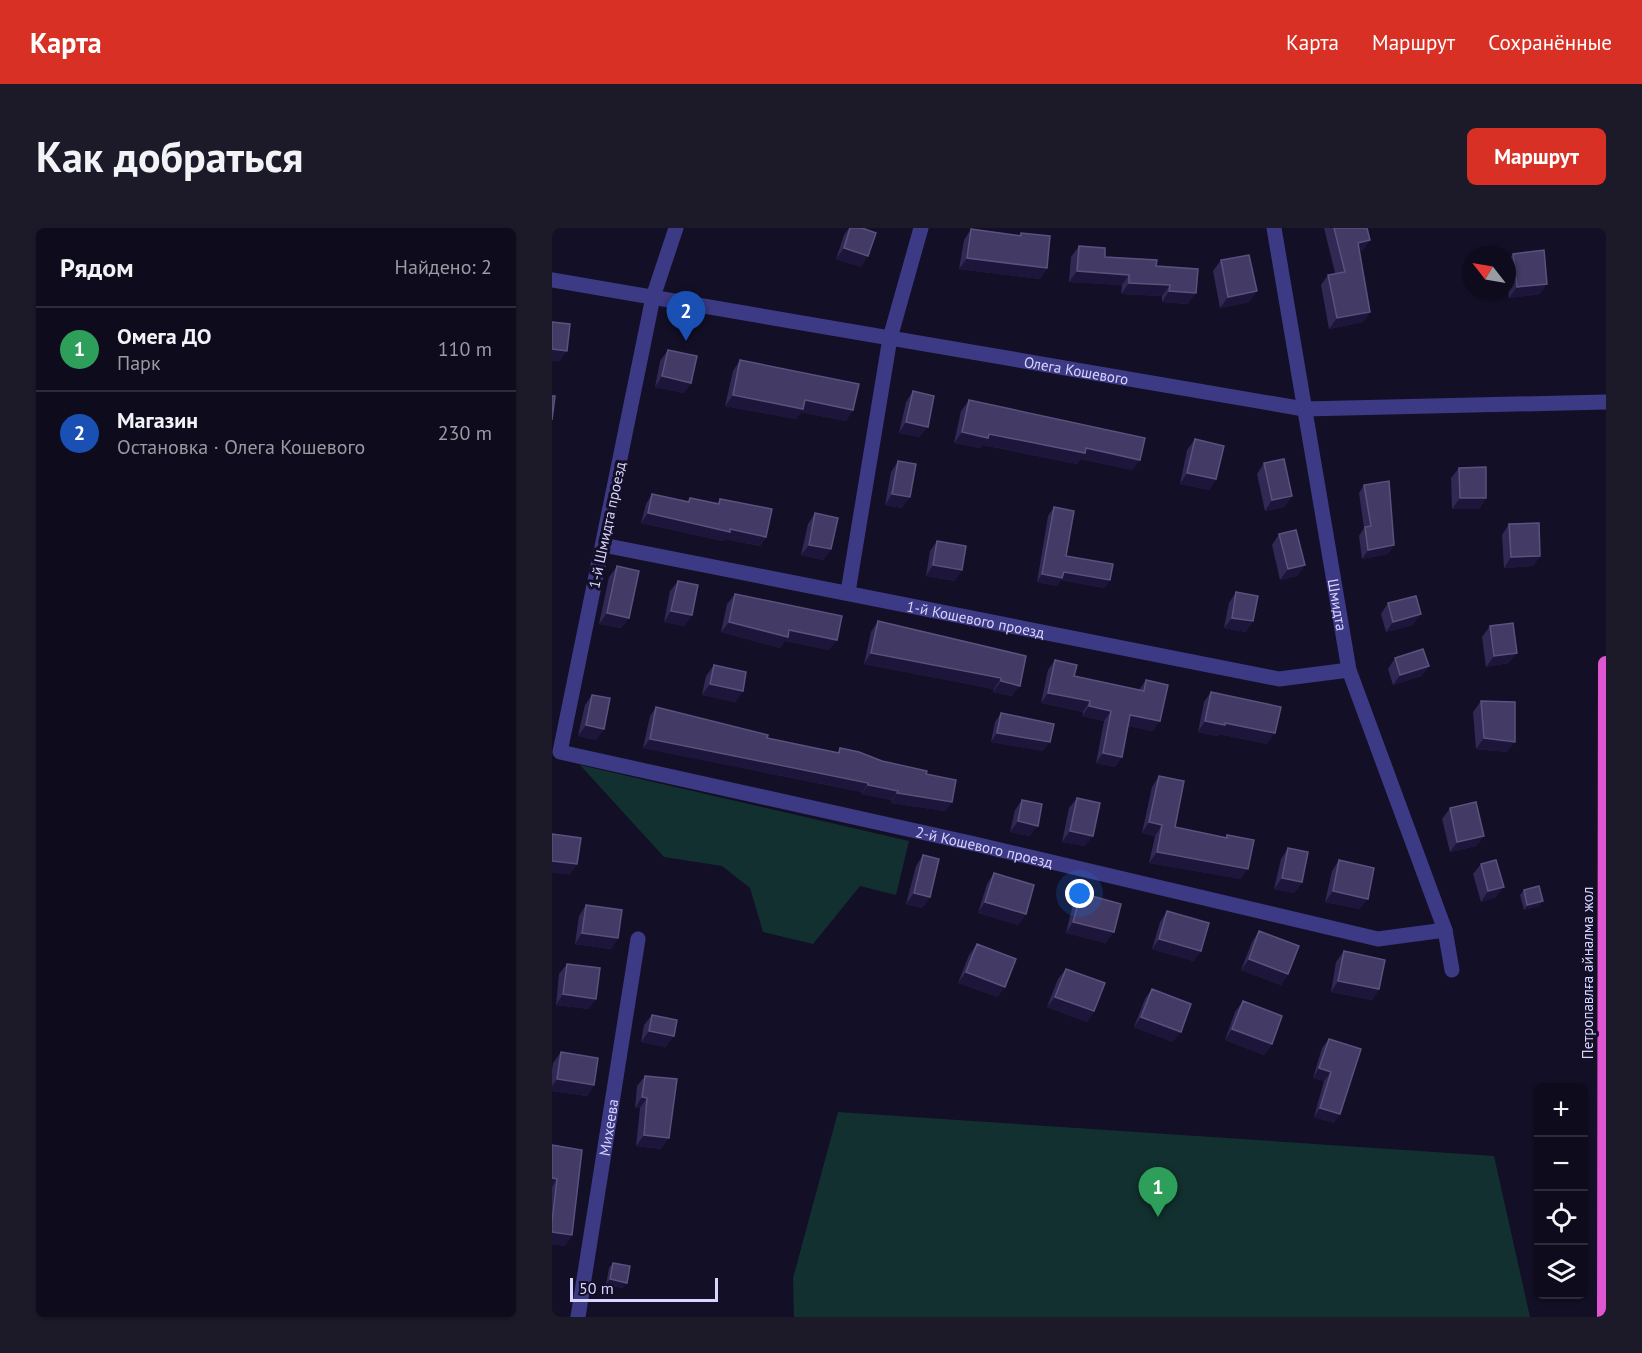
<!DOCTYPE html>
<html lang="ru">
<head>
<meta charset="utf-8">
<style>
  body { margin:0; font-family:"PT Sans",sans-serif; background:#1c1929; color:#f1f3f6 }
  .controls { position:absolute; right:18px; bottom:18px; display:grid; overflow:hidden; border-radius:9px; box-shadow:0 2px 4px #0004 }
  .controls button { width:54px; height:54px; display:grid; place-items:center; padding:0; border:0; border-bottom:2px solid #2e2b3b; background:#0e0b1c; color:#f1f3f6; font:30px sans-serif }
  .compass { position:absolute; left:910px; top:18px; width:54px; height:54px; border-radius:50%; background:#0e0b1c; box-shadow:0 2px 4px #0004; rotate:301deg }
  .scale { position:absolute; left:18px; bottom:15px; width:148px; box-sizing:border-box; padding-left:6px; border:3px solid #d9d4ff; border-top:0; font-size:16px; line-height:21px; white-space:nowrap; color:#d9d4ff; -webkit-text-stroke:4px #130f26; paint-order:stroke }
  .you { position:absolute; left:528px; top:666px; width:21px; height:21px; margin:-15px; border:4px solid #fff; border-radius:50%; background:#1a73e8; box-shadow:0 0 0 9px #1a73e833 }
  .badge { display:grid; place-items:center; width:39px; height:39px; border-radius:50%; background:#d93025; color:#fff; font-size:20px; font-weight:700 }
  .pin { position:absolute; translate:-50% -50px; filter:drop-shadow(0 2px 3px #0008) }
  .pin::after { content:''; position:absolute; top:32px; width:21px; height:18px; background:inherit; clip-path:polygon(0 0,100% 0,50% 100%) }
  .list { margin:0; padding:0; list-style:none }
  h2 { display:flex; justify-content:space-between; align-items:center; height:78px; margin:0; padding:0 24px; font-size:26px }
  h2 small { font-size:20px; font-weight:400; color:#9b9ba3 }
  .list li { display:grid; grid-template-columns:39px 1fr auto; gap:18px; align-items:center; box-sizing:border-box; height:84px; padding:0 24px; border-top:2px solid #2e2b3b }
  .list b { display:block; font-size:22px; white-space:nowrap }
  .list p { margin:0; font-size:20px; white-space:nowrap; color:#9b9ba3 }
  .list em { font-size:20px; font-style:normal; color:#9b9ba3 }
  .icon { flex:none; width:33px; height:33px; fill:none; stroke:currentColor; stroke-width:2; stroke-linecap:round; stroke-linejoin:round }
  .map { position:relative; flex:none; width:1054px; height:1089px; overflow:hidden; border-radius:9px }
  header { display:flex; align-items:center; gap:36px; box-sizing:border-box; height:84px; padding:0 30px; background:#d93025; color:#fff }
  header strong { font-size:28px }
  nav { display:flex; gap:33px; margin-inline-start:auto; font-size:21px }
  .intro { display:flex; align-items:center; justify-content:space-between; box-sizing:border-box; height:144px; padding:0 36px }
  h1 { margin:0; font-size:42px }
  .button { padding:15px 27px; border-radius:9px; background:#d93025; color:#fff; font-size:21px; font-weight:700 }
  main { display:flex; gap:36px; padding:0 36px }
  aside { flex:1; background:#0e0b1c; border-radius:9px; box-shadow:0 2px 4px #0004 }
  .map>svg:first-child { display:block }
</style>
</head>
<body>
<header>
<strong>Карта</strong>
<nav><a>Карта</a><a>Маршрут</a><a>Сохранённые</a></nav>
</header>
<div class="intro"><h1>Как добраться</h1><a class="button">Маршрут</a></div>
<main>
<aside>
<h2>Рядом<small>Найдено: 2</small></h2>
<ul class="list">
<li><span class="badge" style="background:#2e9e5b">1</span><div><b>Омега ДО</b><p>Парк</p></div><em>110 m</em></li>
<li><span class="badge" style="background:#1a4fb4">2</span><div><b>Магазин</b><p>Остановка · Олега Кошевого</p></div><em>230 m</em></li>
</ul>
</aside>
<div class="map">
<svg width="1054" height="1089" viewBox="0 0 1054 1089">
  <rect width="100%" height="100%" fill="#130f26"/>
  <path fill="#12302f" d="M 28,537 L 357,613 L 344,667 L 308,658 L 261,716 L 211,704 L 198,660 L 170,638 L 112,629 Z
    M 286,884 L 942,928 L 978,1089 L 242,1089 L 241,1050 Z"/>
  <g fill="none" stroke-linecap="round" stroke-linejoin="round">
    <g stroke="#3d3a85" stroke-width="15">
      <path id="s1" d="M 124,0 L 101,69 L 8,524 L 423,616 L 826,711 L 893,702"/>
      <path id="s2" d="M 722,0 L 797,442 L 893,702 L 900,742"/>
      <path id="s3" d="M 0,52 L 752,181 L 1054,174"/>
      <path id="s4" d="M 51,317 L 727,451 L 797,442"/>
      <path d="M 296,364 L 338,110 L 369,0"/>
      <path id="s5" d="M 26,1089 L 86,711"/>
    </g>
    <path stroke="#e055d1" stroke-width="16" d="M 1053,1089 L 1054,436"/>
  </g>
  <path fill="#312854" d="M 297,0 L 310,0 L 309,39 L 284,31 L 292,7 Z
    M 772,0 L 815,0 L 818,12 L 811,22 L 807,23 L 818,84 L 811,94 L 777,101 L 769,57 L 776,47 L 783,45 Z
    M 419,1 L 467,7 L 469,5 L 495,40 L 488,51 L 407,41 L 412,12 Z
    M 527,18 L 553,29 L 604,38 L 636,76 L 610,74 L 610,68 L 569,66 L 570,57 L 517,54 L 519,29 Z
    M 961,26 L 988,66 L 957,70 L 955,49 L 955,34 Z
    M 669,32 L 705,63 L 697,74 L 668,80 L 661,43 Z
    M 116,122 L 139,155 L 132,165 L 103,159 L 108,133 Z
    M 188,132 L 301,182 L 294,193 L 249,184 L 244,191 L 173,178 L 181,143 Z
    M 361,163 L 368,209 L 347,205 L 354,174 Z
    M 417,172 L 581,242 L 528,231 L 525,236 L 431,217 L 428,220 L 402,215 L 409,183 Z
    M 643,211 L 664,251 L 657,262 L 628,256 L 635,222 Z
    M 346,233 L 350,280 L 333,277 L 339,244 Z
    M 712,235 L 740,268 L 732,279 L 713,283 L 705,246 Z
    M 907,240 L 934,270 L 927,281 L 900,281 L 899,250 Z
    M 812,257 L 842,317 L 836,326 L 810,331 L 807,308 L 812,300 L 807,265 Z
    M 100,266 L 135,274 L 138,270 L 166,275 L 168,271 L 214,309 L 208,318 L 173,311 L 171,313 L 89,295 L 94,276 Z
    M 502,279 L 514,328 L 558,352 L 552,360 L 509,352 L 505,358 L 485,354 L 496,288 Z
    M 263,285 L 279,321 L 271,332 L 249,327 L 256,296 Z
    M 957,296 L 988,328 L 981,338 L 952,340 L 950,307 Z
    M 727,306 L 753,337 L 745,348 L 728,352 L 720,317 Z
    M 385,313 L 403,353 L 374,348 L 378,323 Z
    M 65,338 L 77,390 L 69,400 L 47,396 L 57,349 Z
    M 126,353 L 140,387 L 132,398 L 112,394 L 118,363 Z
    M 684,364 L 694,404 L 672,400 L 677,375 Z
    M 183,366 L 277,422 L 233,413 L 228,420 L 169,404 L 175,376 Z
    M 836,375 L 861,397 L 834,404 L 829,386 Z
    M 326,393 L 474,428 L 460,468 L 441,464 L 442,461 L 312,436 L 319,404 Z
    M 938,398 L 957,435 L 934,439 L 930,409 Z
    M 843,430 L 877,438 L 869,448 L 841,457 L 836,441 Z
    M 503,432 L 522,448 L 587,462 L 594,452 L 601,503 L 576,498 L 570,529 L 563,539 L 544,535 L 552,493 L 530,488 L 531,484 L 489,475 L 496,442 Z
    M 162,437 L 191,463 L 183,474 L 150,467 L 154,448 Z
    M 659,464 L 715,516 L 667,506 L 665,508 L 646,504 L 652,474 Z
    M 40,467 L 52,501 L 44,512 L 26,508 L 33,477 Z
    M 929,473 L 955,524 L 924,521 L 921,484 Z
    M 104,479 L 215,510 L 285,525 L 288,520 L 374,546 L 400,574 L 393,583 L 339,575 L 340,572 L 309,566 L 310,564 L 91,520 L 98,488 Z
    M 449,485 L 491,523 L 439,514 L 443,494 Z
    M 607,548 L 623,599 L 673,610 L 675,607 L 689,651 L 597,635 L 603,608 L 590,605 L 600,559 Z
    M 525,570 L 533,618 L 510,614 L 517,580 Z
    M 470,572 L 478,608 L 458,604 L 463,582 Z
    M 898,580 L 932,608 L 924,618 L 898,624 L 890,591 Z
    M 736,620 L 750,654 L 742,665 L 722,661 L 729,631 Z
    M 371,627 L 378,669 L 370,680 L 354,676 L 364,638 Z
    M 787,632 L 808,681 L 773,674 L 780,643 Z
    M 929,636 L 944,669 L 929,674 L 921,646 Z
    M 442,645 L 474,686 L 466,697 L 426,685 L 435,656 Z
    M 972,662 L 991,673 L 987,678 L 972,682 L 968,667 Z
    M 529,665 L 554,715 L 514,705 L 521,676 Z
    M 34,677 L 66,710 L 59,721 L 23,716 L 27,688 Z
    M 615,683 L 649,723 L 641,733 L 600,721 L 608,694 Z
    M 707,703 L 736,746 L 729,757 L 689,742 L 700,714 Z
    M 425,716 L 446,769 L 406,755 L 417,727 Z
    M 792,723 L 827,761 L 820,772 L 779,764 L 784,734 Z
    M 15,736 L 37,781 L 4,777 L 7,746 Z
    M 514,741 L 542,783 L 535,794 L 495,779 L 506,751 Z
    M 600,761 L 621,814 L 582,799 L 593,771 Z
    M 691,773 L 720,816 L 712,827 L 673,812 L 683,784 Z
    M 100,787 L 114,819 L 89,814 L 92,797 Z
    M 777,811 L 782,895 L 762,889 L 772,853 L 761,850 L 770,820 Z
    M 9,824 L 42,857 L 35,868 L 0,863 L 0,842 L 1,835 Z
    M 93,848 L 109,921 L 84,918 L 88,880 L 83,880 L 85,858 Z
    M 0,917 L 20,1007 L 13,1018 L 0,1016 Z
    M 61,1035 L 71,1060 L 54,1057 L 57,1040 Z"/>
  <path fill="#1d163a" d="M 818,12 L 811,22 L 798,25 L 806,15 Z
    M 292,20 L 316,28 L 309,39 L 284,31 Z
    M 415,30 L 495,40 L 488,51 L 407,41 Z
    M 525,43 L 577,47 L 570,57 L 517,54 Z
    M 577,55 L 618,57 L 610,68 L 569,66 Z
    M 995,56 L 988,66 L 957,70 L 965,59 Z
    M 617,63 L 644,65 L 636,76 L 610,74 Z
    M 705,63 L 697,74 L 668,80 L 676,69 Z
    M 818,84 L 811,94 L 777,101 L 785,90 Z
    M 0,121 L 15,123 L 7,134 L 0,133 Z
    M 110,148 L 139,155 L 132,165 L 103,159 Z
    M 181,167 L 253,172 L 301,182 L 294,193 L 249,184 L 244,191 L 173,178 Z
    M 354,194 L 376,199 L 368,209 L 347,205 Z
    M 410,204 L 437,206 L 534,220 L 588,232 L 581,242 L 528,231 L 525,236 L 431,217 L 428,220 L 402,215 Z
    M 635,245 L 664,251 L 657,262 L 628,256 Z
    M 340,266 L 358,269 L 350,280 L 333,277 Z
    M 740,268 L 732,279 L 713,283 L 720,272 Z
    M 908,270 L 934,270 L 927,281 L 900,281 Z
    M 96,285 L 178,301 L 214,309 L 208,318 L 173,311 L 171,313 L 89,295 Z
    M 257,317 L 279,321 L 271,332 L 249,327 Z
    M 842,317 L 836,326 L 810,331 L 816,322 Z
    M 988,328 L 981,338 L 952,340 L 959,329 Z
    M 381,337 L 410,342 L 403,353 L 374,348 Z
    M 753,337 L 745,348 L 728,352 L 736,341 Z
    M 512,344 L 558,352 L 552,360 L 509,352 L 505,358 L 485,354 L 490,346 Z
    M 119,383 L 140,387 L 132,398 L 112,394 Z
    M 55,385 L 77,390 L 69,400 L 47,396 Z
    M 869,386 L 861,397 L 834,404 L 841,394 Z
    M 680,390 L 701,393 L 694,404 L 672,400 Z
    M 177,394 L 237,402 L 285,412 L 277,422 L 233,413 L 228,420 L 169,404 Z
    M 319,425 L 449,450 L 442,461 L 312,436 Z
    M 965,425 L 957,435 L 934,439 L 942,428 Z
    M 877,438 L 869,448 L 841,457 L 848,447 Z
    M 449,453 L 468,458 L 460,468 L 441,464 Z
    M 158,456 L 191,463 L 183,474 L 150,467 Z
    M 496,465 L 538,473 L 531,484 L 489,475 Z
    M 537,478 L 559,483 L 552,493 L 530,488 Z
    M 578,487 L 608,493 L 601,503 L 571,497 Z
    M 653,493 L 673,495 L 723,505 L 715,516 L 667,506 L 665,508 L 646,504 Z
    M 34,497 L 52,501 L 44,512 L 26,508 Z
    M 445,505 L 498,514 L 491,523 L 439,514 Z
    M 932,510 L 963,514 L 955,524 L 924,521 Z
    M 98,511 L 316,555 L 310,564 L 91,520 Z
    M 551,525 L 570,529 L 563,539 L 544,535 Z
    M 316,557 L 346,563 L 340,572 L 309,566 Z
    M 345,565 L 400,574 L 393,583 L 339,575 Z
    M 466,593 L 486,598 L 478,608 L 458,604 Z
    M 597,594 L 610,597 L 603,608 L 590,605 Z
    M 518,603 L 541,608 L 533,618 L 510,614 Z
    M 932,608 L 924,618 L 898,624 L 905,614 Z
    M 605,624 L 696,641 L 689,651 L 597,635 Z
    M 0,633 L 25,636 L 18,647 L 0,645 Z
    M 730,650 L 750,654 L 742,665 L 722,661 Z
    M 952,659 L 944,669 L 929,674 L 936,663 Z
    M 781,663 L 816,671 L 808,681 L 773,674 Z
    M 362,665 L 378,669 L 370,680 L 354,676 Z
    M 991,673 L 987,678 L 972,682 L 975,677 Z
    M 433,674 L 474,686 L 466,697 L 426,685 Z
    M 521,694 L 562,704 L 554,715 L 514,705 Z
    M 30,705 L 66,710 L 59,721 L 23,716 Z
    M 607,711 L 649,723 L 641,733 L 600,721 Z
    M 697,731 L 736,746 L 729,757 L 689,742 Z
    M 414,744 L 453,759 L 446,769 L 406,755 Z
    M 786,753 L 827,761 L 820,772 L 779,764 Z
    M 11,766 L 44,771 L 37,781 L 4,777 Z
    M 503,769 L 542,783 L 535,794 L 495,779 Z
    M 589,789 L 629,804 L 621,814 L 582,799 Z
    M 680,801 L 720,816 L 712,827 L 673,812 Z
    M 97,803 L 122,808 L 114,819 L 89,814 Z
    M 767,840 L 779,844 L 772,853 L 761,850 Z
    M 5,851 L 42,857 L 35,868 L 0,863 L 0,858 Z
    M 90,869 L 95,870 L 88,880 L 83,880 Z
    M 768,880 L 788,886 L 782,895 L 762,889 Z
    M 92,907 L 117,910 L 109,921 L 84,918 Z
    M 0,950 L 5,951 L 0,959 Z
    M 0,1004 L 20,1007 L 13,1018 L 0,1016 Z
    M 58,1051 L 75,1055 L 71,1060 L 54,1057 Z"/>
  <path fill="#433a66" stroke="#5a527e" stroke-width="1.5" d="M 298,0 L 310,0 L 324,5 L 316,28 L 292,20 Z
    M 782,0 L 815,0 L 818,12 L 806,15 L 818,84 L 785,90 L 776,47 L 793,44 Z
    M 419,1 L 469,8 L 469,5 L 498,8 L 495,40 L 415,30 Z
    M 527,18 L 553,20 L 553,29 L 605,32 L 604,38 L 646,41 L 644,65 L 617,63 L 618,57 L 577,55 L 577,47 L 525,43 Z
    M 992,22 L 995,56 L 965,59 L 961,26 Z
    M 697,27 L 705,63 L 676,69 L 669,32 Z
    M 0,94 L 18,96 L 15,123 L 0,121 Z
    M 116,122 L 145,128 L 139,155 L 110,148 Z
    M 188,132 L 307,156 L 301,182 L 253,172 L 251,181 L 181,167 Z
    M 361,163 L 382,168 L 376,199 L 354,194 Z
    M 0,168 L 3,168 L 0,192 Z
    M 417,172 L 593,210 L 588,232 L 534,220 L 533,225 L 437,206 L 436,210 L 410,204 Z
    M 643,211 L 672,218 L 664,251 L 635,245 Z
    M 732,231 L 740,268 L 720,272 L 712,235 Z
    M 346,233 L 364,236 L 358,269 L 340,266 Z
    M 934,239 L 934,270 L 908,270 L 907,240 Z
    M 837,253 L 842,317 L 816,322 L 813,299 L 819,298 L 812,257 Z
    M 100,266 L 137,274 L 138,270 L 167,276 L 168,271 L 220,281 L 214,309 L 178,301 L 178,304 L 96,285 Z
    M 502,279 L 522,283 L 514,328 L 561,336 L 558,352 L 512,344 L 510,350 L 490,346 Z
    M 263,285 L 286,290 L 279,321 L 257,317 Z
    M 987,295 L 988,328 L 959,329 L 957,296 Z
    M 744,302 L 753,337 L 736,341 L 727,306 Z
    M 385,313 L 414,318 L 410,342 L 381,337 Z
    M 65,338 L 87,343 L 77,390 L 55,385 Z
    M 126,353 L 146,357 L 140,387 L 119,383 Z
    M 684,364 L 706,368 L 701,393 L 680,390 Z
    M 183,366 L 290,388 L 285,412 L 237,402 L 236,409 L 177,394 Z
    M 864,368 L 869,386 L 841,394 L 836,375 Z
    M 326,393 L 474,428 L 468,458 L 449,453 L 449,450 L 319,425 Z
    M 961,395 L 965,425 L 942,428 L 938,398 Z
    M 871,421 L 877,438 L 848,447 L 843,430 Z
    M 503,432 L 525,437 L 522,448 L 592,463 L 594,452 L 616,457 L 608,493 L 578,487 L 570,529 L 551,525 L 559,483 L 537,478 L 538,473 L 496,465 Z
    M 162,437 L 194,444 L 191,463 L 158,456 Z
    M 659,464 L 729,479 L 723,505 L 673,495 L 673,497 L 653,493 Z
    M 40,467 L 58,470 L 52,501 L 34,497 Z
    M 929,473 L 963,474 L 963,514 L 932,510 Z
    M 104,479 L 216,507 L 215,510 L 287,525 L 288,520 L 307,524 L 330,533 L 375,543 L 374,546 L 404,552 L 400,574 L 345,565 L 346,563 L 316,557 L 316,555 L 98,511 Z
    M 449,485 L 502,496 L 498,514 L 445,505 Z
    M 607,548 L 632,553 L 623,599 L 675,610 L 675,607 L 702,612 L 696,641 L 605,624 L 610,597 L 597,594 Z
    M 525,570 L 548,575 L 541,608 L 518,603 Z
    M 470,572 L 490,576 L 486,598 L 466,593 Z
    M 924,574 L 932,608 L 905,614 L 898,580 Z
    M 0,606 L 29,610 L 25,636 L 0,633 Z
    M 736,620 L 756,624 L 750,654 L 730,650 Z
    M 371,627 L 387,631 L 378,669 L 362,665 Z
    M 787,632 L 822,640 L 816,671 L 781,663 Z
    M 944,632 L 952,659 L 936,663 L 929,636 Z
    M 442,645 L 482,657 L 474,686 L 433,674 Z
    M 987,658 L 991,673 L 975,677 L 972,662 Z
    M 529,665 L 569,676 L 562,704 L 521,694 Z
    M 34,677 L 70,682 L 66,710 L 30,705 Z
    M 615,683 L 657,695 L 649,723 L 607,711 Z
    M 707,703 L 747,718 L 736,746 L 697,731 Z
    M 425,716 L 464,731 L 453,759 L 414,744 Z
    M 792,723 L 833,732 L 827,761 L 786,753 Z
    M 15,736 L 48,740 L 44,771 L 11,766 Z
    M 514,741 L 553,755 L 542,783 L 503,769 Z
    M 600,761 L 639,776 L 629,804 L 589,789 Z
    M 691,773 L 730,788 L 720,816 L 680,801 Z
    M 100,787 L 125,792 L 122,808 L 97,803 Z
    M 777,811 L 809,821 L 788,886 L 768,880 L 779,844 L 767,840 Z
    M 9,824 L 46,830 L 42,857 L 5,851 Z
    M 93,848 L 125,851 L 117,910 L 92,907 L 95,870 L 90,869 Z
    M 0,917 L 30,922 L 20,1007 L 0,1004 L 0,994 L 5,951 L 0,950 Z
    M 61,1035 L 78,1038 L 75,1055 L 58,1051 Z"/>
  <g text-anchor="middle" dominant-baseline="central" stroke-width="6" stroke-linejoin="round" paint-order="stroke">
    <g font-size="15" fill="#d9d4ff" stroke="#130f26">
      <text stroke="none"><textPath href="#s3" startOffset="532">Олега Кошевого</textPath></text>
      <text transform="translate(55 297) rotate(-78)">1-й Шмидта проезд</text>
      <text stroke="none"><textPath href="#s2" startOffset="382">Шмидта</textPath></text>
      <text stroke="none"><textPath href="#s4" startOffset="380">1-й Кошевого проезд</textPath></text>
      <text stroke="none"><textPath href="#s1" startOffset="972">2-й Кошевого проезд</textPath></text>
      <text transform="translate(1035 745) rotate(-90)">Петропавлға айналма жол</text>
      <text stroke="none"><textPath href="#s5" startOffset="192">Михеева</textPath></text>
    </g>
  </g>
</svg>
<div class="controls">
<button>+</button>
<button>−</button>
<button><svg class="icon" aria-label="locate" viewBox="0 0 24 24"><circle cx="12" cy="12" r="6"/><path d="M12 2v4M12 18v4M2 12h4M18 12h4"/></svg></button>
<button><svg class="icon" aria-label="layers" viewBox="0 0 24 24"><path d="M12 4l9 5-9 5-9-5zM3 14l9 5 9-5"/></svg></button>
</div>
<svg class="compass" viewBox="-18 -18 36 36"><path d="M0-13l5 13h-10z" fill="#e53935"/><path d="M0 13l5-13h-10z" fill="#9b9ba3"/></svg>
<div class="scale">50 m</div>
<div class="you"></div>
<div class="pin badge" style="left:606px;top:989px;background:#2e9e5b">1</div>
<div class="pin badge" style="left:134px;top:113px;background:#1a4fb4">2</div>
</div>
</main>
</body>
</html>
